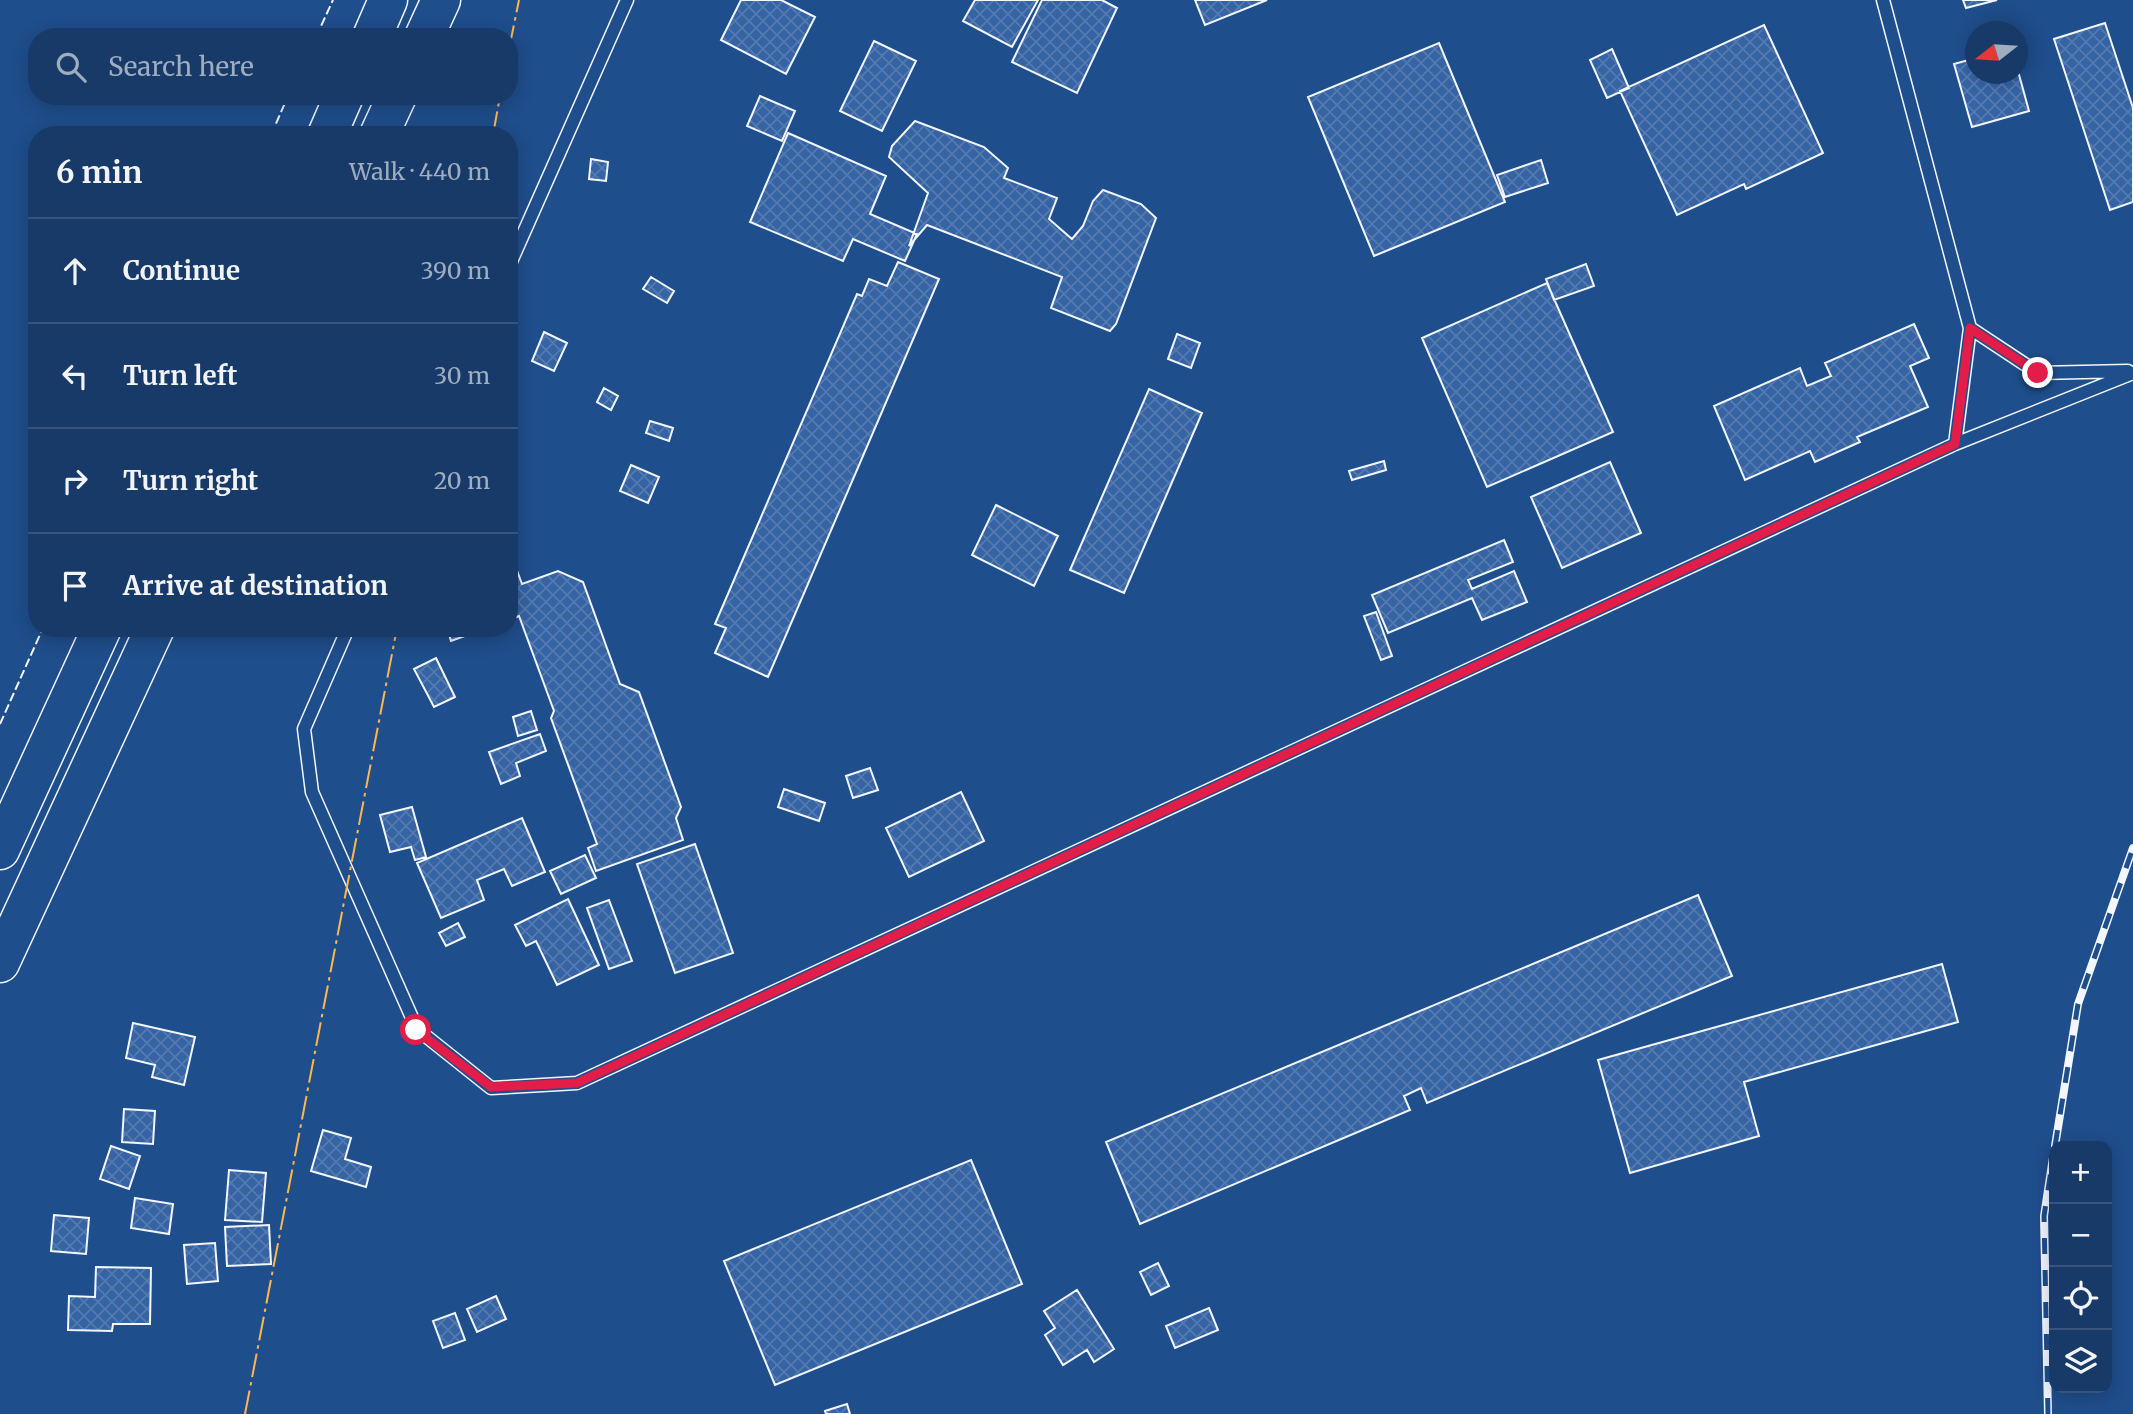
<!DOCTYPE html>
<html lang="en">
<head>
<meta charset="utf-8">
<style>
  body { margin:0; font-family:Merriweather,serif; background:#20416f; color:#f1f3f6 }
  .controls { position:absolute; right:21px; bottom:21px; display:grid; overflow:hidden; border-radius:14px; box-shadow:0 4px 18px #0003 }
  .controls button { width:63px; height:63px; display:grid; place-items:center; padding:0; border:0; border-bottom:2px solid #36547d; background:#173a69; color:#f1f3f6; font:35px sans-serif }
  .compass { position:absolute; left:1965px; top:21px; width:63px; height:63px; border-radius:50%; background:#173a69; box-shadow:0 4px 18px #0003; rotate:253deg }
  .stop { position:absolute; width:21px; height:21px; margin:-16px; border:5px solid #e11d48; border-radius:50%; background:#fff }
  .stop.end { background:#e11d48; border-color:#fff; box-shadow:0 2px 7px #0008 }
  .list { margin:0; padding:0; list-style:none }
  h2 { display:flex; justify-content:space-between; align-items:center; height:91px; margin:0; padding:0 28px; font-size:30px }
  h2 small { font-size:23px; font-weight:400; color:#9eadc0 }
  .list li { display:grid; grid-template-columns:46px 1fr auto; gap:21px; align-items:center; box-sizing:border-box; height:105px; padding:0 28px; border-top:2px solid #36547d }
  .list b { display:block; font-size:26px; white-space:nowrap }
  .list em { font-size:23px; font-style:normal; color:#9eadc0 }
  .icon { flex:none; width:38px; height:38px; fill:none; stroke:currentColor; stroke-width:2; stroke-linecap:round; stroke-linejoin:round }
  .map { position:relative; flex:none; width:2133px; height:1414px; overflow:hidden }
  .search { position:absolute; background:#173a69; box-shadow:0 4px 18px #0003; left:28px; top:28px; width:490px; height:77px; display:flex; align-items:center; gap:18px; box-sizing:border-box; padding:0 24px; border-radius:28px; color:#9eadc0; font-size:26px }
  .panel { position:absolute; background:#173a69; box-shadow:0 4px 18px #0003; left:28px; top:126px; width:490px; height:511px; border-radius:28px }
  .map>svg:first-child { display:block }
</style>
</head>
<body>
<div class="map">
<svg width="2133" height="1414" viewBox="0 0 2133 1414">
  <defs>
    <pattern id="building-cross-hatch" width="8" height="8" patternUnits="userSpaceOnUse" patternTransform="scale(1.75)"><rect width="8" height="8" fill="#3563a3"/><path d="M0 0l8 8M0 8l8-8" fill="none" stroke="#537ab1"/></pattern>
  </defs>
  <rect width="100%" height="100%" fill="#1f4e8c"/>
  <path fill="url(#building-cross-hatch)" stroke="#f2f6ff" stroke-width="2" d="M 741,0 L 781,0 L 815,17 L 786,74 L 721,40 Z
    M 975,0 L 1038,0 L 1012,47 L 963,21 Z
    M 1042,0 L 1102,0 L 1117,8 L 1077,93 L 1012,62 Z
    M 1195,0 L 1267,0 L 1205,25 Z
    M 1963,0 L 1997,0 L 1966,8 Z
    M 2105,23 L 2133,108 L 2133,202 L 2110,210 L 2054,39 Z
    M 1764,25 L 1823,153 L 1746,189 L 1744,184 L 1677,215 L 1620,91 Z
    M 874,41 L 916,61 L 882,131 L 840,111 Z
    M 1439,43 L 1505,202 L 1374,256 L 1308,97 Z
    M 1612,49 L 1629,88 L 1607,98 L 1590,60 Z
    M 1976,58 L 1976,74 L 2018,74 L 2018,71 L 2029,111 L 1972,127 L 1954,64 Z
    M 760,96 L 795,111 L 782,141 L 747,126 Z
    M 915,121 L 984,147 L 1008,168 L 1004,178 L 1057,198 L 1049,219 L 1072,239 L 1083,226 L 1093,201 L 1103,190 L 1141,204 L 1156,218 L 1116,324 L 1110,331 L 1051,308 L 1062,277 L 927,225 L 909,246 L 928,193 L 889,157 L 892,146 Z
    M 788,133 L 886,176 L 870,214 L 917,234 L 905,261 L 853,239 L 843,261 L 750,222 Z
    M 591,159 L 608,162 L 606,181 L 589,179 Z
    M 1541,160 L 1548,183 L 1505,197 L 1497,175 Z
    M 898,262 L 939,279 L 768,677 L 715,653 L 726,628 L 715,624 L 857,294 L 862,296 L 869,279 L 887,286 Z
    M 1586,264 L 1594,286 L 1554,300 L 1546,279 Z
    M 651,277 L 674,291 L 667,303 L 643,289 Z
    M 1547,283 L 1613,432 L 1487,487 L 1422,338 Z
    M 1914,324 L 1929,358 L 1910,366 L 1928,407 L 1857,437 L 1860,442 L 1815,462 L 1810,451 L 1745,480 L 1714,406 L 1800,368 L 1807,386 L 1831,376 L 1825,363 Z
    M 544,332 L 567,343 L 554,371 L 532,361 Z
    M 1177,334 L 1200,343 L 1191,368 L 1168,359 Z
    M 604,388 L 618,396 L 611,410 L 597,402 Z
    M 1149,389 L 1202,413 L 1124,593 L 1070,570 Z
    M 650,421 L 673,428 L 669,441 L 646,433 Z
    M 1384,461 L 1386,470 L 1352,480 L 1349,471 Z
    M 1610,462 L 1641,533 L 1562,568 L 1531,497 Z
    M 631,465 L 659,477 L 648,503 L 620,491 Z
    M 996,505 L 1058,536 L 1034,586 L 972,555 Z
    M 1504,540 L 1513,562 L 1468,580 L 1472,589 L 1514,571 L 1527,602 L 1482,620 L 1472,598 L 1388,633 L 1372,595 Z
    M 509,549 L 522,584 L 558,571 L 583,582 L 620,684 L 639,692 L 681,807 L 676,818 L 683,840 L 596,871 L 588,848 L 597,844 L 551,718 L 554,711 L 519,616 L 509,620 Z
    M 1376,612 L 1392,656 L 1381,660 L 1364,616 Z
    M 447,628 L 487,628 L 451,641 Z
    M 436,658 L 455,697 L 434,707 L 414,669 Z
    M 531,711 L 537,730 L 518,736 L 513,717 Z
    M 540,734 L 546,751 L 516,763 L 520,776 L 501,784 L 489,752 Z
    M 870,768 L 878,790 L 853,798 L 846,776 Z
    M 784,789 L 825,803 L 819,821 L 778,807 Z
    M 961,792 L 984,841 L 909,877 L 886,828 Z
    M 412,807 L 426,857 L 415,860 L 411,847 L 390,852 L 380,815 Z
    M 522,818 L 545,872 L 512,886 L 504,869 L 477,880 L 484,900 L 441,918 L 417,863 Z
    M 695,844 L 733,953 L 675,973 L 637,864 Z
    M 585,855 L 596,878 L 561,894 L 550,871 Z
    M 1698,895 L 1732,976 L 1427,1103 L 1421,1088 L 1404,1096 L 1410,1110 L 1140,1224 L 1106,1142 Z
    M 568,899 L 599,965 L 557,985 L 536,941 L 526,946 L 515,925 Z
    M 609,900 L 632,961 L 609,969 L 587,908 Z
    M 458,923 L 465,937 L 446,946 L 439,933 Z
    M 1942,964 L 1958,1022 L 1744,1082 L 1759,1136 L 1630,1173 L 1598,1060 Z
    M 133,1023 L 195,1037 L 184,1085 L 152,1077 L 155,1065 L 126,1058 Z
    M 124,1109 L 155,1111 L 153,1144 L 122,1142 Z
    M 323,1130 L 351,1138 L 345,1159 L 371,1167 L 366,1187 L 311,1171 Z
    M 111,1146 L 140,1156 L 129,1189 L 100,1179 Z
    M 971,1160 L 1022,1284 L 775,1385 L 724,1261 Z
    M 229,1170 L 266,1173 L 262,1222 L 225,1220 Z
    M 135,1198 L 173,1204 L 169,1234 L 131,1228 Z
    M 54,1215 L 89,1218 L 86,1254 L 51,1251 Z
    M 269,1225 L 271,1264 L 227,1266 L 225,1227 Z
    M 215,1243 L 218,1281 L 187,1284 L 184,1245 Z
    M 1158,1263 L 1169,1286 L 1151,1295 L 1140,1272 Z
    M 96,1267 L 151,1268 L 150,1324 L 113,1324 L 112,1331 L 68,1330 L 69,1296 L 95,1297 Z
    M 1077,1290 L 1114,1349 L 1094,1362 L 1087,1350 L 1063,1365 L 1045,1335 L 1055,1328 L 1044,1311 Z
    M 496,1296 L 506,1319 L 477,1332 L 467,1309 Z
    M 1209,1308 L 1218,1330 L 1175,1348 L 1166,1326 Z
    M 455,1313 L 465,1340 L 443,1348 L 433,1321 Z
    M 847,1404 L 850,1414 L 826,1414 L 825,1411 Z"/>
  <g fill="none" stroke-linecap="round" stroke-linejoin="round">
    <g stroke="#f2f6ff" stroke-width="15">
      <path id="lane" d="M 1883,0 L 1970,328 L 1955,444
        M 509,266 L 627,0
        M 1970,328 L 2038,373 L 2128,371
        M 348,628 L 304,729 L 312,792 L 417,1029 L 491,1088 L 577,1083 L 1955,444 L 2133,373"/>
    </g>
    <g stroke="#f2f6ff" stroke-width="41">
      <path id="highway" d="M 372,37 L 388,0
        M 424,37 L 441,0
        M 327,135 L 344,96
        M 379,135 L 397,96
        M 0,850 L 102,628
        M 0,963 L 155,628"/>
    </g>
    <use href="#lane" stroke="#1f4e8c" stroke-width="12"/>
    <use href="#highway" stroke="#1f4e8c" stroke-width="38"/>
    <g stroke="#f2f6ff" stroke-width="8">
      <path id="rail" d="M 2055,1146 L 2078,1004 L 2133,848
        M 2048,1414 L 2044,1216 L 2054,1151"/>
    </g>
    <use href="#rail" stroke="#1f4e8c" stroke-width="5" stroke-dasharray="16" stroke-linecap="butt"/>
    <path stroke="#f2f6ff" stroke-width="2" stroke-dasharray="9 3.5" stroke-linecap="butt" d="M 316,37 L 333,0
      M 271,135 L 288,96
      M 0,724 L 43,628"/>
    <path stroke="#ffb74d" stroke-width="2" stroke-dasharray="24 5 3.5 5" stroke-linecap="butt" d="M 509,49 L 519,0
      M 493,135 L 500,96
      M 245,1414 L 397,628"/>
  </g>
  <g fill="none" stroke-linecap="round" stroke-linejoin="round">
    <path stroke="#e11d48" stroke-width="9" d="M 416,1030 L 491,1087 L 577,1083 L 1955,444 L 1970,328 L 2038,373"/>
  </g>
</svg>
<div class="controls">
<button>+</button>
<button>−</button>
<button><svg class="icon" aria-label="locate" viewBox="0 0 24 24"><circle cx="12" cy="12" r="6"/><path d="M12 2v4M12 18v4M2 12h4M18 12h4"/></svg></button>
<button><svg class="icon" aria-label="layers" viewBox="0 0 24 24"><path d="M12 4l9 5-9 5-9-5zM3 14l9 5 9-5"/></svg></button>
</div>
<svg class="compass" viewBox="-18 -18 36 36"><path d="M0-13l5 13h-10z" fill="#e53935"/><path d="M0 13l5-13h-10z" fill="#9eadc0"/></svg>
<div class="stop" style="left:416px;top:1030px"></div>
<div class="stop end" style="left:2038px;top:373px"></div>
<div class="search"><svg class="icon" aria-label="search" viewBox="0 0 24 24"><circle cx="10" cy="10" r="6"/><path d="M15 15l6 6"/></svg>Search here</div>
<section class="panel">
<h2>6 min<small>Walk · 440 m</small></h2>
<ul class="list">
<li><svg class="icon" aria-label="ahead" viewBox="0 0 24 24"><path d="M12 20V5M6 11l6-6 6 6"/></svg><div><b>Continue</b></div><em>390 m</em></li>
<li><svg class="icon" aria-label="left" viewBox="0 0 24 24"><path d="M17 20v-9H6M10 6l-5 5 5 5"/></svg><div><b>Turn left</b></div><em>30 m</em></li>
<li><svg class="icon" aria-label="right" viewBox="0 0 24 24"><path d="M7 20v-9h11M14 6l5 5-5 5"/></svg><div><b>Turn right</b></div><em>20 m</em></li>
<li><svg class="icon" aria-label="arrive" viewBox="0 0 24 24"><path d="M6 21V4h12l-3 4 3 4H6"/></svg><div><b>Arrive at destination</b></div></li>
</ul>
</section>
</div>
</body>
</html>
